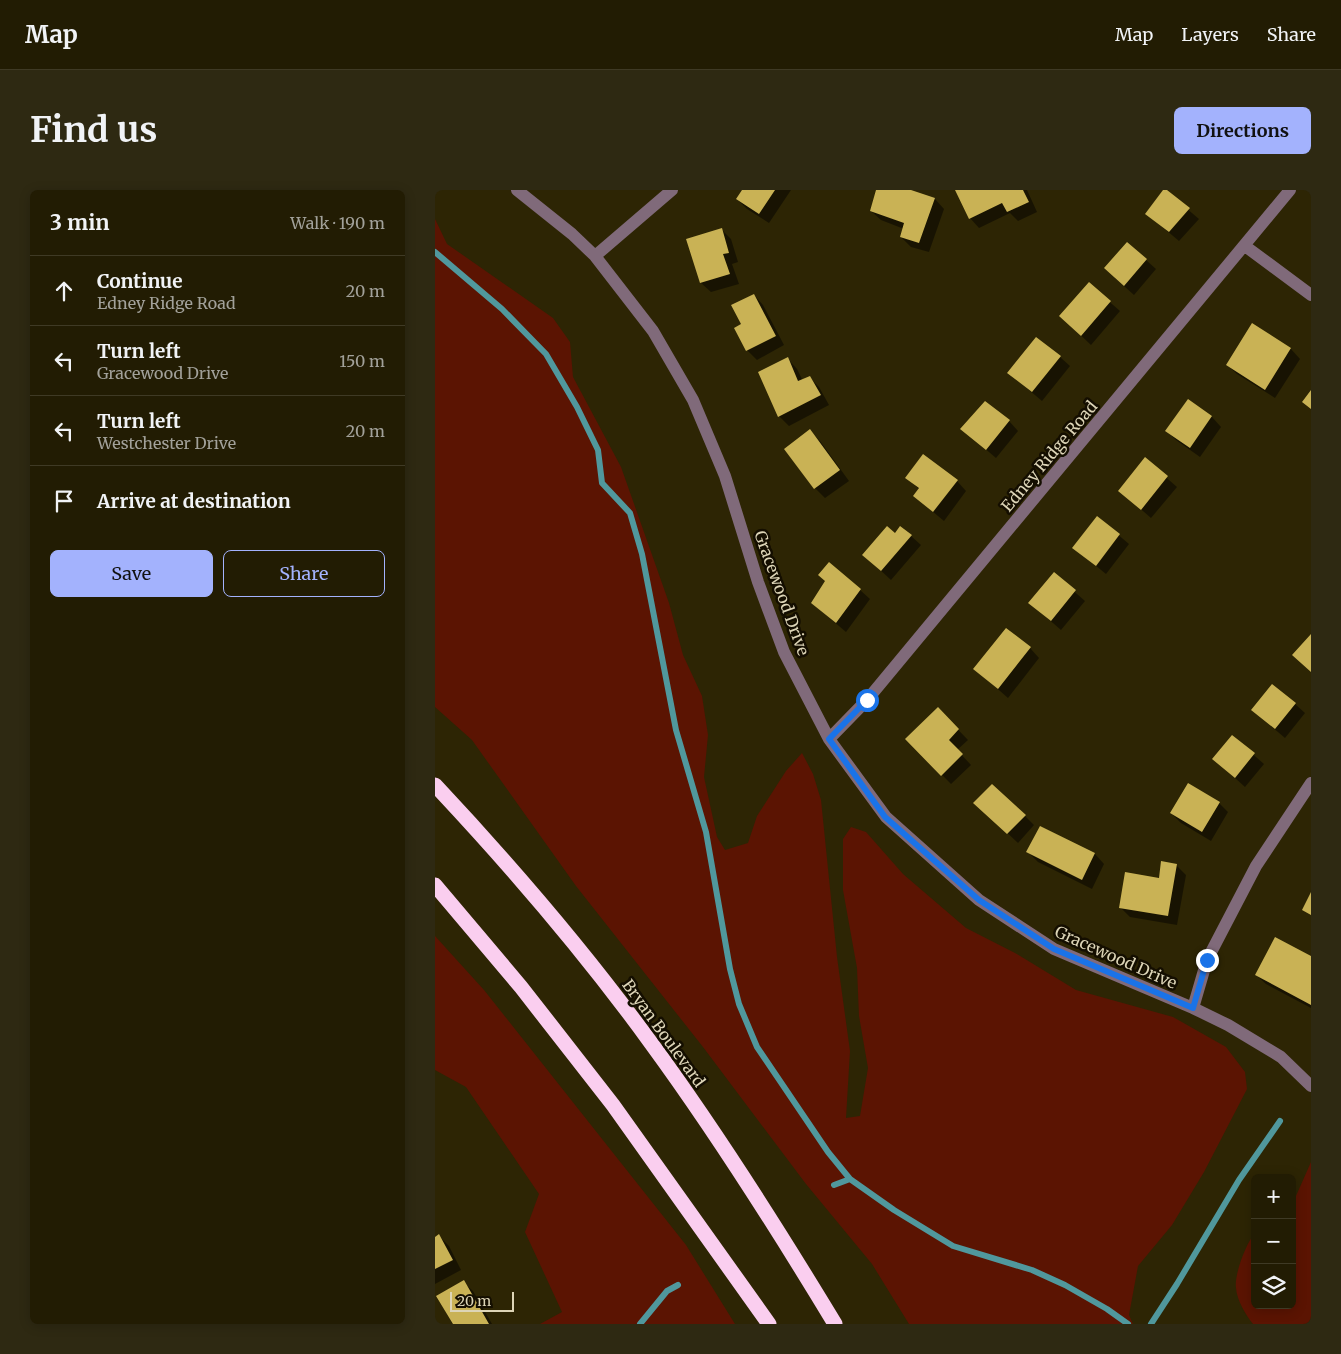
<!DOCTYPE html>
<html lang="en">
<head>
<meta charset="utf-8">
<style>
  body { margin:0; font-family:Merriweather,serif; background:#2e2912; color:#f1f3f6 }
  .controls { position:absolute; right:15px; bottom:15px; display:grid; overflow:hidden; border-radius:8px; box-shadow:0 2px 12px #0003 }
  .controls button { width:45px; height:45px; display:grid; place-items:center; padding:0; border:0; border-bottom:1px solid #3f3a25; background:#221c03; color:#f1f3f6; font:25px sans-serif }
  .scale { position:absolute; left:15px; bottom:12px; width:64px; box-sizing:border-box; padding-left:5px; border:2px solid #ddd5b7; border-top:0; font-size:14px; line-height:18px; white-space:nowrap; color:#ddd5b7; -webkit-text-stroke:4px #140e00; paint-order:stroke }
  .stop { position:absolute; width:15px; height:15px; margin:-11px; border:4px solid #1a73e8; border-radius:50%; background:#fff }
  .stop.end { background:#1a73e8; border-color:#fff; box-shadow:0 1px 5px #0008 }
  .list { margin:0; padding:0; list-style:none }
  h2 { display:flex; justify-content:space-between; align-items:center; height:65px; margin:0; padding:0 20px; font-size:21px }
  h2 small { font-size:16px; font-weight:400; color:#a2a19a }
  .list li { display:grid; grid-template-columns:32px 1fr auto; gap:15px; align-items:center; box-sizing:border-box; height:70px; padding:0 20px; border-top:1px solid #3f3a25 }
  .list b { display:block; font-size:19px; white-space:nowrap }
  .list p { margin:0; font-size:16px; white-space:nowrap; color:#a2a19a }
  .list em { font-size:16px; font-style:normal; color:#a2a19a }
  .actions { display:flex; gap:10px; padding:15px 20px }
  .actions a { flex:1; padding:11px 0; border:1px solid #a3b2fd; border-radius:8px; text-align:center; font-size:18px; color:#a3b2fd }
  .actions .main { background:#a3b2fd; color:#111 }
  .icon { flex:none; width:28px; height:28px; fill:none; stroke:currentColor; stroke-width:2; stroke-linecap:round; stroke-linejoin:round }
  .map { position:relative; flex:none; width:876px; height:1134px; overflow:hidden; border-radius:8px }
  header { display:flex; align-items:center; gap:30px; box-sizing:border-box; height:70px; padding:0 25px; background:#221c03; border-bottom:1px solid #3f3a25 }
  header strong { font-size:24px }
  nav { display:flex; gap:28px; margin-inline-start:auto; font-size:18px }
  .intro { display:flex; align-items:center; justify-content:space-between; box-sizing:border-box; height:120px; padding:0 30px }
  h1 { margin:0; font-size:35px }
  .button { padding:12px 22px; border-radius:8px; background:#a3b2fd; color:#111; font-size:18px; font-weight:700 }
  main { display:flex; gap:30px; padding:0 30px }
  aside { flex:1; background:#221c03; border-radius:8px; box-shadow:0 2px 12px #0003 }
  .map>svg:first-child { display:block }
</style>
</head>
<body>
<header>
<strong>Map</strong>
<nav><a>Map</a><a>Layers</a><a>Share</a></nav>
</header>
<div class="intro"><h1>Find us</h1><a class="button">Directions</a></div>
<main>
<aside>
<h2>3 min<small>Walk · 190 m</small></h2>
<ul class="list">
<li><svg class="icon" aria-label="ahead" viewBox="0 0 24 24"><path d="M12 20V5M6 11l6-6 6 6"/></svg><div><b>Continue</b><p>Edney Ridge Road</p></div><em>20 m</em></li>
<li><svg class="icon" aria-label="left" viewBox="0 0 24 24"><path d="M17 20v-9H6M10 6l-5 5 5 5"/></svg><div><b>Turn left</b><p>Gracewood Drive</p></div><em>150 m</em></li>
<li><svg class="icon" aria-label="left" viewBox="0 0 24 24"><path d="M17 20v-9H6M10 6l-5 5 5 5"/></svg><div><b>Turn left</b><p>Westchester Drive</p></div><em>20 m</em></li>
<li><svg class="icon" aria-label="arrive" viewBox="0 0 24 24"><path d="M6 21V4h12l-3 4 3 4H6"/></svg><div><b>Arrive at destination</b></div></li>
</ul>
<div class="actions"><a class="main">Save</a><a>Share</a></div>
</aside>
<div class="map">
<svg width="876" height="1134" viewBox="0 0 876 1134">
  <rect width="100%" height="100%" fill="#2d2504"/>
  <path fill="#5b1402" d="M 0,29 L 12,54 L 118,128 L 135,152 L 138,187 L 186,277 L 234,413 L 248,465 L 267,506 L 273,545 L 269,587 L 282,647 L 290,660 L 313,653 L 322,626 L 351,581 L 367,563 L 378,584 L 386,610 L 402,767 L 415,861 L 411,928 L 425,926 L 433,878 L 424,826 L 422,778 L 408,700 L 408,649 L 416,637 L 431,642 L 468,684 L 531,738 L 580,763 L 641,800 L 738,827 L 791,857 L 810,882 L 812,899 L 769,982 L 737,1035 L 703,1076 L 694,1125 L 698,1134 L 474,1134 L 437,1074 L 371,994 L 268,857 L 141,696 L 37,550 L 0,517 Z
    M 0,746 L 49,800 L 251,1055 L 300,1134 L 105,1134 L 127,1122 L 90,1042 L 104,1004 L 31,897 L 0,880 Z
    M 876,972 L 876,1134 L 818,1134 C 811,1125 802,1111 801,1098 C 799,1085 811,1053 820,1043 L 820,1115 L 857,1115 L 857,1015 Z"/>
  <path fill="#0007" d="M 308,0 L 356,0 L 334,33 L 312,19 L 302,9 Z
    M 443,0 L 473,0 L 500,9 L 509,19 L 494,62 L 476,57 L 466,47 L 469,39 L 446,30 L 436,21 Z
    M 521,0 L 592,0 L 602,22 L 583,31 L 575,23 L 544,38 L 535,28 Z
    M 730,0 L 764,29 L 744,51 L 712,24 Z
    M 286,39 L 296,49 L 303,72 L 297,74 L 304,94 L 276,102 L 266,93 L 253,50 Z
    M 692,53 L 721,79 L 699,105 L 680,88 Z
    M 654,94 L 685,121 L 656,155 L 636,136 Z
    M 319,105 L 328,115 L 349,155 L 322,170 L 312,160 L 308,135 Z
    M 817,135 L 856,159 L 865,169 L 840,208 L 802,184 L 792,175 Z
    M 625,167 L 635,176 L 607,211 L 574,183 Z
    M 353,169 L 362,179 L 368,191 L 375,188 L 384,197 L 394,215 L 354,236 L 344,226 Z
    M 753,210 L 777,227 L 786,237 L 765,267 L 741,250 L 732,241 Z
    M 574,231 L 583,241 L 561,268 L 527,239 Z
    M 375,241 L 385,251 L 414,291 L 390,308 L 380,298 Z
    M 710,269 L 742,297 L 716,328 L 684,300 Z
    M 472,288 L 522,291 L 531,301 L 509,331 L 479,306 L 484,299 Z
    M 662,327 L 694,354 L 671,384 L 639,358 Z
    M 460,344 L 476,346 L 486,355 L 456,390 L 429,365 Z
    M 619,384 L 650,411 L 626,440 L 595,413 Z
    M 391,392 L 425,400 L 435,409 L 411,442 L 377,413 Z
    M 595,458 L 604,468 L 573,508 L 540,479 Z
    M 860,514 L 870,523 L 850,548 L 817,520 Z
    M 503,519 L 533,550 L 522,560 L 536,575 L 516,594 L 472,549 Z
    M 797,546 L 829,574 L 810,597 L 779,569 Z
    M 784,613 L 793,622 L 776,651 L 746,633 L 736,623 Z
    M 550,622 L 590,626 L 599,635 L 583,653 Z
    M 606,637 L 660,664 L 669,674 L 657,699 L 603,672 L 593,662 Z
    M 741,675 L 751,685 L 742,735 L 695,727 L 685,717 L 725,689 Z
    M 876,768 L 876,818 L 831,794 L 821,785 Z
    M 4,1046 L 14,1056 L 26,1080 L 0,1094 L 0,1048 Z
    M 28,1092 L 38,1101 L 57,1134 L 19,1134 Z"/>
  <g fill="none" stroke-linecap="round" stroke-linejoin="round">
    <path stroke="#50989d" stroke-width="6" d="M 0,62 L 67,119 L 111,164 L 142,217 L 163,260 L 167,293 L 195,323 L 207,364 L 241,540 L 271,642 L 295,779 L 304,814 L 322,857 L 393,962 L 415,989 L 459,1020 L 518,1056 L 597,1080 L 630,1095 L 672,1119 L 693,1134
      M 399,995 L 415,989
      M 205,1134 L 232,1101 L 243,1095
      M 716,1134 L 742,1094 L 804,990 L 845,931"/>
  </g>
  <path fill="#c9b255" d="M 307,0 L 340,0 L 324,24 L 301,9 Z
    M 441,0 L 476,0 L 500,8 L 484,53 L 465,47 L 469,33 L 435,21 Z
    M 520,0 L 588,0 L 594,12 L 572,22 L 567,13 L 534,29 Z
    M 728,0 L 732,0 L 755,18 L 734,42 L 710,24 Z
    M 287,38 L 294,63 L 288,64 L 295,84 L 265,93 L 251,49 Z
    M 692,52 L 712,69 L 689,96 L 669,78 Z
    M 654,92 L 676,111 L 646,146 L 624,126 Z
    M 319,104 L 341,146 L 311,161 L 299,138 L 306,134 L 296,115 Z
    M 817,133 L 856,158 L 830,200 L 791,175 Z
    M 601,147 L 626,166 L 597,202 L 572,183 Z
    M 353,167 L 363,191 L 375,186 L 386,205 L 343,227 L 323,182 Z
    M 876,200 L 876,219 L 867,212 Z
    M 753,209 L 777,226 L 755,258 L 730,241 Z
    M 550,211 L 575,230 L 551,260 L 525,239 Z
    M 375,239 L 405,280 L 379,299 L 349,259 Z
    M 488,264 L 523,290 L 498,322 L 478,306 L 484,298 L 470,288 Z
    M 710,267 L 733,286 L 706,320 L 683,301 Z
    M 662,326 L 685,344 L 661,376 L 637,358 Z
    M 452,336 L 460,343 L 465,336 L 477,345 L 446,381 L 427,365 Z
    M 394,372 L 426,399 L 401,433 L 376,413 L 390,391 L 383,385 Z
    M 619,382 L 641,400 L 616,431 L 593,413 Z
    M 571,438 L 596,457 L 563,499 L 538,479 Z
    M 876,444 L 876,482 L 857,465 Z
    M 837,494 L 861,513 L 840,539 L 816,520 Z
    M 503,517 L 524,539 L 514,550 L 528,564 L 506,586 L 470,549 Z
    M 797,545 L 820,563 L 800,588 L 777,569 Z
    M 753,593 L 785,612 L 767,642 L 735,623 Z
    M 557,594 L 591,625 L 572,644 L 538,613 Z
    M 605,636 L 660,663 L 647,690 L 591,662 Z
    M 726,671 L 742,674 L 733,726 L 684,718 L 690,682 L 724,688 Z
    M 876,702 L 876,725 L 867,720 Z
    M 840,747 L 876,766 L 876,815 L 820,785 Z
    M 4,1044 L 18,1070 L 0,1079 L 0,1047 Z
    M 29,1090 L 54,1134 L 18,1134 L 1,1106 Z"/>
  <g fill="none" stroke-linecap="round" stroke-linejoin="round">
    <path stroke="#806a7a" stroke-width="12" d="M 82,0 L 137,44 L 160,66 L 218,141 L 258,210 L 290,286 L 323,392 L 349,462 L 394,549 L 451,627 L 544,710 L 619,759 L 758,818 L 793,835 L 846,867 L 876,896
      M 810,56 L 876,105
      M 160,66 L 237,0
      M 394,549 L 432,510 L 855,0
      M 758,818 L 772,770 L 821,676 L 876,593"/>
    <path stroke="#faceef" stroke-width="15" d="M 0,595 C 76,676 150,762 216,853 C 282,943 342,1038 400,1134
      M 0,695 L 86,797 L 178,915 L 334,1134"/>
  </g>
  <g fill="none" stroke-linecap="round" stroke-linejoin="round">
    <path stroke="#1a73e8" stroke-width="6" d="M 432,510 L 394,549 L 450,627 L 544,710 L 619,759 L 758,818 L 772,770"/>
  </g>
  <g text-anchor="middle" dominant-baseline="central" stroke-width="5" stroke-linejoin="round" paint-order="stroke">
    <g font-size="16" fill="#ddd5b7" stroke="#140e00">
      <text transform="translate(614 266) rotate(-50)">Edney Ridge Road</text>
      <text transform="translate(347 403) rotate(70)">Gracewood Drive</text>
      <text transform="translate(681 767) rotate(24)">Gracewood Drive</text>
      <text transform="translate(229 843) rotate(54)">Bryan Boulevard</text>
    </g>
  </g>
</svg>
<div class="controls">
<button>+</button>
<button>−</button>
<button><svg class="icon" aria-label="layers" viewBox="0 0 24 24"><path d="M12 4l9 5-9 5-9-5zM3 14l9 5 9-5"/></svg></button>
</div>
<div class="scale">20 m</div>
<div class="stop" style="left:432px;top:510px"></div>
<div class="stop end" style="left:772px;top:770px"></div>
</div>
</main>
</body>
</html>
